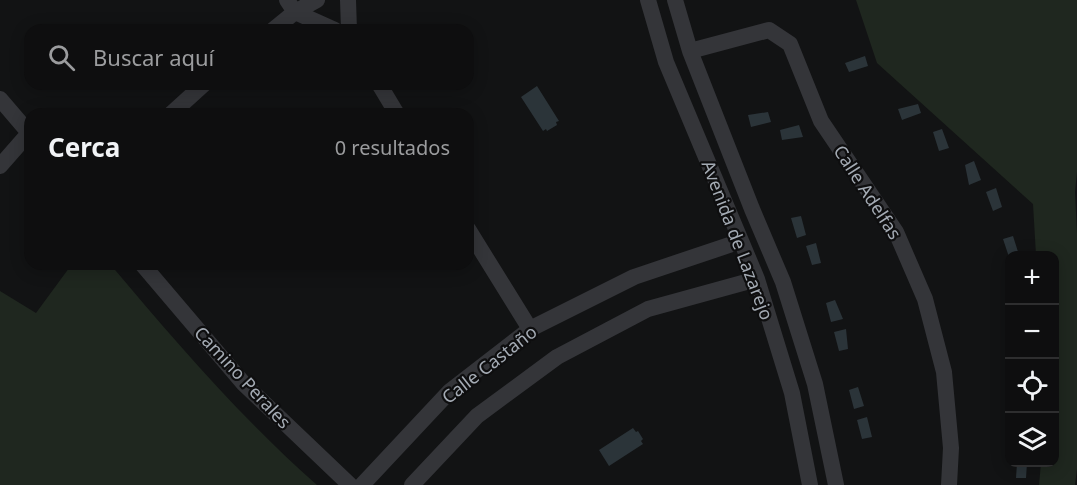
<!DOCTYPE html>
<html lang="es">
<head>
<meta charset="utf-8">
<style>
  body { margin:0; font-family:"Noto Sans",sans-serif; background:#1c1c1d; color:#f1f3f6 }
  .controls { position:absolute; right:18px; bottom:18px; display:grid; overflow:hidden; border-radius:12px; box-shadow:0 3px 15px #0003 }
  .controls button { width:54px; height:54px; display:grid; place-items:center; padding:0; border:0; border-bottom:2px solid #2e2e2f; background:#0e0e0f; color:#f1f3f6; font:30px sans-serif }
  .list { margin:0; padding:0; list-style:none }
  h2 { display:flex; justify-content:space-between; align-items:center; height:78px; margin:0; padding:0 24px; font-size:26px }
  h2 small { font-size:20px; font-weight:400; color:#9b9c9e }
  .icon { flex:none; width:33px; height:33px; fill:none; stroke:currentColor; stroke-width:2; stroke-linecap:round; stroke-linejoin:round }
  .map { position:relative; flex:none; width:1077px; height:485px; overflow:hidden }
  .search { position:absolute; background:#0e0e0f; box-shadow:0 3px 15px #0003; left:24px; top:24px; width:450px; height:66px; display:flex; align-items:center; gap:15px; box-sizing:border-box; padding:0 21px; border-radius:18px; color:#9b9c9e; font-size:22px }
  .panel { position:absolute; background:#0e0e0f; box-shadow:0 3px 15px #0003; left:24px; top:108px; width:450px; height:162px; border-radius:18px }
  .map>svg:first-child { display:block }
</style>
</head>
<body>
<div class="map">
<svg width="1077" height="485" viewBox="0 0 1077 485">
  <rect width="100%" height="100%" fill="#121314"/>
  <path fill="#1f271f" d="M 856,0 L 1077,0 L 1077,172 L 1075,192 L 1077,233 L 1077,469 L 1075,485 L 1039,485 L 1041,463 L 1054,462 L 1054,255 L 1036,255 L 1033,204 L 877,63 Z
    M 72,264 L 110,264 C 175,341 241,418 317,485 L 0,485 L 0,291 L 36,313 Z"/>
  <path fill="#2b3439" d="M 865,56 L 868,66 L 849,72 L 845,63 Z
    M 537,86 L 559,121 L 556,122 L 557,125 L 547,131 L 546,129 L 543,131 L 521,97 Z
    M 918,104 L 921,113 L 902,120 L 898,109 Z
    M 768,112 L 771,122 L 751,127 L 748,115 Z
    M 799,125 L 803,137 L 782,140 L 780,130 Z
    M 942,129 L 949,148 L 939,151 L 933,132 Z
    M 974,161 L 981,180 L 969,185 L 965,165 Z
    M 996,188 L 1002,207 L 993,211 L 986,192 Z
    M 801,216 L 806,235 L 797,238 L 791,218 Z
    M 1013,236 L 1019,255 L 1009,257 L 1003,239 Z
    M 816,243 L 821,263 L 812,265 L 806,246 Z
    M 835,300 L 843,319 L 831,322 L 826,303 Z
    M 846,329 L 848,349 L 839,351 L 834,332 Z
    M 858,387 L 864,406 L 854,409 L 849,390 Z
    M 867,417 L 872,437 L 862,439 L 857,420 Z
    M 633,428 L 636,432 L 638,431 L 643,439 L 641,441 L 643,444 L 609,466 L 599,450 Z
    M 1017,463 L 1027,463 L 1026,478 L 1016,478 Z"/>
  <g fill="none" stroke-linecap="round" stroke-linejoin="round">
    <path stroke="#343539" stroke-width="16" d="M 287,0 L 295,12 L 335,30
      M 348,0 L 349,30
      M 648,0 L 666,62 L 757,279 L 792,393 L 810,485
      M 675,0 L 690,51 L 752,209 L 783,282 L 815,384 L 836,485
      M 273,30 L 295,12 L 317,0
      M 690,51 L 769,30 L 790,44 L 821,121 L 896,232 L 925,299 L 944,372 L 951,448 L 949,485
      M 379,84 L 397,114
      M 0,99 L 30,134
      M 171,114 L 204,84
      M 0,166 L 29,133
      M 468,229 L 530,329
      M 142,264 L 244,384 L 350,485
      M 362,485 L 450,391 L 530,329 L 634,277 L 741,241
      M 412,485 L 477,416 L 557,357 L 648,309 L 757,279"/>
  </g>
  <g text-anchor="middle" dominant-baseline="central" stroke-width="4.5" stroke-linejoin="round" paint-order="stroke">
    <g font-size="18" fill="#a4abb4" stroke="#0e0e0f">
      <text transform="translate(868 192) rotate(57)">Calle Adelfas</text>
      <text transform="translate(738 240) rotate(69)">Avenida de Lazarejo</text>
      <text transform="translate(489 364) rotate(-38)">Calle Castaño</text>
      <text transform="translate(243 377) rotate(47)">Camino Perales</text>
    </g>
  </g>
</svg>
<div class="controls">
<button>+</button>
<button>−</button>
<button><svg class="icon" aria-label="locate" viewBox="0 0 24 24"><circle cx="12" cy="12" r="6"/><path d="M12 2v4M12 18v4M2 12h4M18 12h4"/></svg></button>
<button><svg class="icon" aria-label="layers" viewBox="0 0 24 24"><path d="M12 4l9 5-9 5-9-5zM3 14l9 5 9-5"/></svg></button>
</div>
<div class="search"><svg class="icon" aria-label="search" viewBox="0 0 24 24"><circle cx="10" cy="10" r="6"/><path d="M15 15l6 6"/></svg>Buscar aquí</div>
<section class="panel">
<h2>Cerca<small>0 resultados</small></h2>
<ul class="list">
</ul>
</section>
</div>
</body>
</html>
